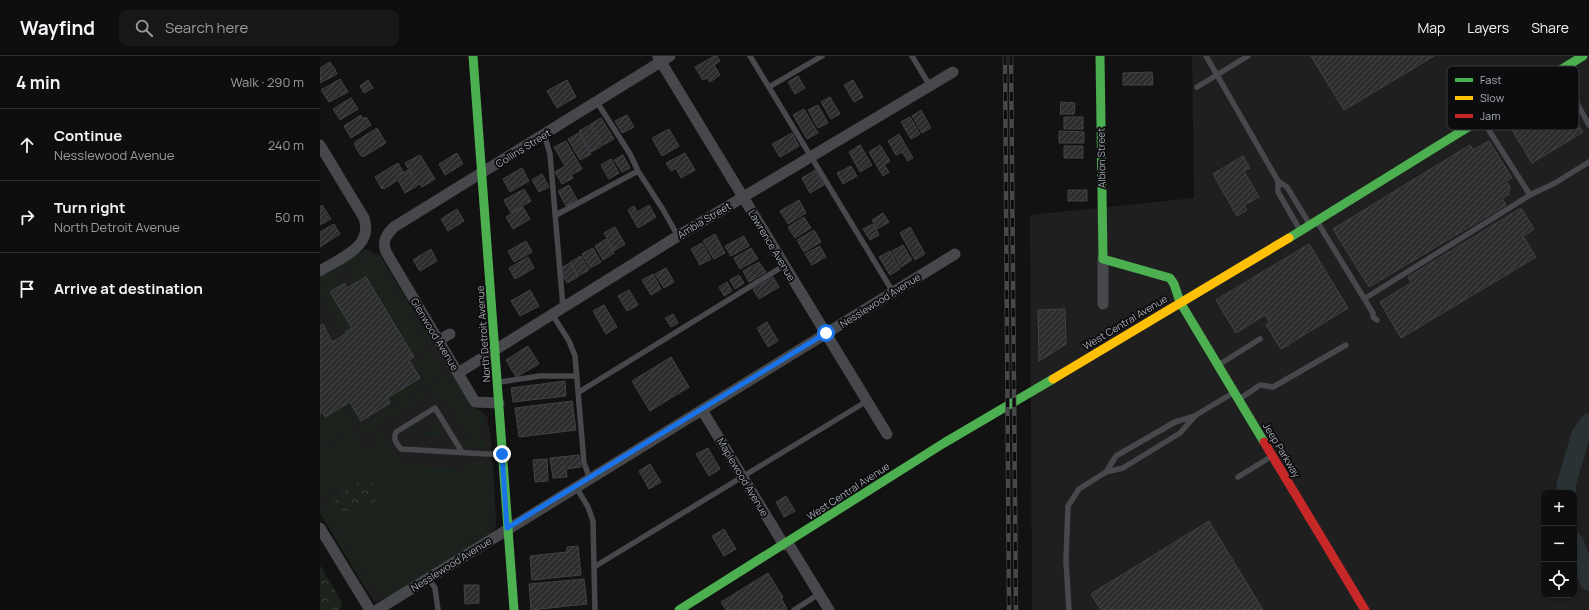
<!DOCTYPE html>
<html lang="en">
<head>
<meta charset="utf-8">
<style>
  body { margin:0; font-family:Manrope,sans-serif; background:#171717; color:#f1f3f6 }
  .controls { position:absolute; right:12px; bottom:12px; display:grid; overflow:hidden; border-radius:8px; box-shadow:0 2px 6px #0003 }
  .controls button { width:36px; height:36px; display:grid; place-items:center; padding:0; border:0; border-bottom:1px solid #2e2e2e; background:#0e0e0e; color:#f1f3f6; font:20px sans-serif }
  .stop { position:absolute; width:12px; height:12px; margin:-9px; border:3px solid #1a73e8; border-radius:50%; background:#fff }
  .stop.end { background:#1a73e8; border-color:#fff; box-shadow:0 1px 4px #0008 }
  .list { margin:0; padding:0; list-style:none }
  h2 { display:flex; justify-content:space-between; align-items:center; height:52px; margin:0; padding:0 16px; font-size:17px }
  h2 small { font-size:13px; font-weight:400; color:#9b9c9e }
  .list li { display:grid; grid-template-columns:26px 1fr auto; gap:12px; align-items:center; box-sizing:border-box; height:72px; padding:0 16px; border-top:1px solid #2e2e2e }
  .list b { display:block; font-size:15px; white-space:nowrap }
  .list p { margin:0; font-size:13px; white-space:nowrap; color:#9b9c9e }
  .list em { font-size:13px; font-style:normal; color:#9b9c9e }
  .icon { flex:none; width:22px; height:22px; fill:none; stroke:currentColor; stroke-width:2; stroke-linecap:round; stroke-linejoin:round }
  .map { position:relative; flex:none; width:1269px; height:554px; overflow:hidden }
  header { display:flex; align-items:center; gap:24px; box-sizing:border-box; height:56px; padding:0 20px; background:#0e0e0e; border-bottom:1px solid #2e2e2e }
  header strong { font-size:19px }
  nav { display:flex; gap:22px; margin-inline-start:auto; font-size:14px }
  .search { width:280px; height:36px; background:#171717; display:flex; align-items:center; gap:10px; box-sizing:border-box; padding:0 14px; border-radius:8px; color:#9b9c9e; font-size:15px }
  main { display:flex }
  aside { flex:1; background:#0e0e0e }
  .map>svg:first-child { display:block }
</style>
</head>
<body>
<header>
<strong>Wayfind</strong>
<div class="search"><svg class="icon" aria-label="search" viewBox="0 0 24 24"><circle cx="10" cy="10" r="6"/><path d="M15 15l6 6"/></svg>Search here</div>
<nav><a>Map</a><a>Layers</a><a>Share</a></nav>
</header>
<main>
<aside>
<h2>4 min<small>Walk · 290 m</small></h2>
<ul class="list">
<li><svg class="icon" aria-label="ahead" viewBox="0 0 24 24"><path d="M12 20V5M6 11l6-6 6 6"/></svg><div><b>Continue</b><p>Nesslewood Avenue</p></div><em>240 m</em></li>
<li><svg class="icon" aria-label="right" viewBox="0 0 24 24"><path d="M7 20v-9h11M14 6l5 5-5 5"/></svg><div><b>Turn right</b><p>North Detroit Avenue</p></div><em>50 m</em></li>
<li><svg class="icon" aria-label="arrive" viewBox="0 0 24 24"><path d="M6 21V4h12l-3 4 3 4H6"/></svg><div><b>Arrive at destination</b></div></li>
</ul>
</aside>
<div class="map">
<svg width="1269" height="554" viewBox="0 0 1269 554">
  <defs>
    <pattern id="park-crowns" width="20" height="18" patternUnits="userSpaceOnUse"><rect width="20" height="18" fill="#1c221c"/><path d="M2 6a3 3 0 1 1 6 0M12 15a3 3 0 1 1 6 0" fill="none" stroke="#3a3f3b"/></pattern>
    <pattern id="building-hatch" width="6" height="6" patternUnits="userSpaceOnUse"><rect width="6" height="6" fill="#2c2d2e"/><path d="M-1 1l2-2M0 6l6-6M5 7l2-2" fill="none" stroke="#48494a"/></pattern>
  </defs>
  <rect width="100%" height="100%" fill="#121212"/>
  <path fill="#1f1f20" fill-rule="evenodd" d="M 872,0 L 1269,0 L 1269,554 L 712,554 L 710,159 L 874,142 ZM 1224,437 L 1254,437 L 1254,539 L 1224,539 Z
    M 46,193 L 55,198 L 59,198 L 152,351 L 162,356 L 167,360 L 171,384 L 176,463 L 176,470 L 170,478 L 57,546 L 53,544 L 0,457 L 0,222 Z"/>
  <path fill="#1c221c" d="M 46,193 L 52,196 L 0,228 L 0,222 Z
    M 56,198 L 59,198 L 114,289 L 111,291 Z
    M 53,199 L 108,293 L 105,295 L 103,292 L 93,299 L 46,221 L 32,229 L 29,223 L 32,221 L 28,214 Z
    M 18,220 L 23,228 L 10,236 L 32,272 L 26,275 L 25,273 L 23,274 L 0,236 L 0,231 Z
    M 111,296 L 123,317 L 107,327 L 95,306 Z
    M 93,307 L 105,328 L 38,368 L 27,350 L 31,348 L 41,364 L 70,347 L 67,342 L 100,323 L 91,308 Z
    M 128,318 L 132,318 L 152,351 L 162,356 L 164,372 L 160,372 Z
    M 125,320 L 165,385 L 165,393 L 143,392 L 142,390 L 151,384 L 125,343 L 119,346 L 109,329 Z
    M 107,331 L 111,337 L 57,369 L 60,375 L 55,379 L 50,376 L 44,377 L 40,371 Z
    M 23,350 L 35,370 L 0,391 L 0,363 Z
    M 112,362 L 126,385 L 124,390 L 121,389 L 122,381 L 88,378 L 88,376 L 96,371 L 102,378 L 113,372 L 109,364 Z
    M 37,373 L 39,376 L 34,380 L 46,398 L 53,394 L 53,392 L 56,386 L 56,381 L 62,378 L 72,394 L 76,398 L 83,401 L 82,409 L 147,414 L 149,406 L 166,405 L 169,470 L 59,539 L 3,446 L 17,437 L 18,439 L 16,441 L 18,453 L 24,456 L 40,448 L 49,451 L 58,444 L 43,423 L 24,436 L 20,431 L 0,442 L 0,400 L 1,399 L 0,396 Z
    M 169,406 L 172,407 L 173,411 L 176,468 L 174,474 L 172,472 Z
    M 0,447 L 49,529 L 45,532 L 0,457 Z
    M 168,474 L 170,478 L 65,543 L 62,540 Z"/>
  <path fill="url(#park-crowns)" d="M 43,423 L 47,423 C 54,426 61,436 58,444 L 47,451 L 40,448 C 33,452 23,461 17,450 C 15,447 14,445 16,441 Z
    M 0,509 L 22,546 L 20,554 L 0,554 Z"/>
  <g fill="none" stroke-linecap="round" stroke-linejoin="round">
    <path stroke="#2a3236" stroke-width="19" d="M 1247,437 L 1246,429 L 1261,378 L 1269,367
      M 1254,486 L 1269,525"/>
  </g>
  <path fill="url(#building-hatch)" stroke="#414245" d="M 394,0 L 397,0 L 400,5 L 394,9 L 400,19 L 390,26 L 387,22 L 383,24 L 375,11 Z
    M 991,0 L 1114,0 L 1024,54 Z
    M 10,6 L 13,11 L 14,11 L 17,18 L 0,27 L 0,12 Z
    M 832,16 L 833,29 L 803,29 L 803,17 Z
    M 478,20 L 485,32 L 475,38 L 468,26 Z
    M 20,23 L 28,36 L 9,46 L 1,34 Z
    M 48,24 L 53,32 L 44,37 L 40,30 Z
    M 247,24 L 256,41 L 237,52 L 227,35 Z
    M 533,24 L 543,41 L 534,46 L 524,29 Z
    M 1238,36 L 1263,76 L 1212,107 L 1188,67 Z
    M 510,41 L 520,58 L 511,63 L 501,46 Z
    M 31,42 L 38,53 L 20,64 L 13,53 Z
    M 741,46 L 755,47 L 754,58 L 740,58 Z
    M 498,49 L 508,67 L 498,72 L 488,54 Z
    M 484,53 L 498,77 L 487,83 L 473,59 Z
    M 601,54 L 611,72 L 602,77 L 592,60 Z
    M 41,59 L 43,63 L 46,61 L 51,69 L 31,82 L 24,70 Z
    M 307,59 L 314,71 L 302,77 L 295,65 Z
    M 590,61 L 600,78 L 591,83 L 581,66 Z
    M 744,61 L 763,61 L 763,73 L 744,73 Z
    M 281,62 L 294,83 L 283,89 L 271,68 Z
    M 270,69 L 282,90 L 271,96 L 259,75 Z
    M 57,72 L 66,87 L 43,101 L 42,99 L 41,100 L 34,88 L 35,86 Z
    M 349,73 L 359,90 L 342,100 L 332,82 Z
    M 739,75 L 764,76 L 764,87 L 739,87 Z
    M 259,77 L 271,98 L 260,104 L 248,83 Z
    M 472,77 L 479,90 L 460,101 L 452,88 Z
    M 579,78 L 593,102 L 588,105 L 582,96 L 576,99 L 568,85 Z
    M 246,85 L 262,113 L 251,119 L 253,122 L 242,128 L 235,116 L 245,110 L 234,91 Z
    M 1169,85 L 1192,122 L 1186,125 L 1190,131 L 1188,139 L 1182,142 L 1186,149 L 1049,231 L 1013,173 L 1150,89 L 1153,94 Z
    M 540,89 L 552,109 L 540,116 L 529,96 Z
    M 560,89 L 570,105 L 564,109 L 569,116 L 563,120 L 549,96 Z
    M 744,90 L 763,90 L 763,102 L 744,102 Z
    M 137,97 L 143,108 L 125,119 L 119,108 Z
    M 365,97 L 375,114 L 361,122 L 356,112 L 351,115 L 346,107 Z
    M 100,99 L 115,123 L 102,131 L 100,128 L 98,129 L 85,107 Z
    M 303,99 L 310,112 L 302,116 L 294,104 Z
    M 923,100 L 930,112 L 924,115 L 939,141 L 924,149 L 927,154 L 917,160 L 893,118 Z
    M 291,103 L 299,117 L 289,123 L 281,109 Z
    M 78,107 L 83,116 L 77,120 L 88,114 L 97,130 L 85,137 L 78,124 L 64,133 L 63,131 L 62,133 L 55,121 Z
    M 531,110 L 537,120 L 523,128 L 517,117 Z
    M 202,112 L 209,125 L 190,136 L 183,123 Z
    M 495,114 L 504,129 L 490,137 L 482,122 Z
    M 222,118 L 229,131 L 219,136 L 212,124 Z
    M 249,129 L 257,144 L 246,150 L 238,135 Z
    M 204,133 L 211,145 L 191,157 L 184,144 Z
    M 748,134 L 767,134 L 767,145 L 748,145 Z
    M 479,144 L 486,157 L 468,168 L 460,155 Z
    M 2,149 L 11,163 L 0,169 L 0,151 Z
    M 329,149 L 336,161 L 318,172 L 308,154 L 314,150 L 317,156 Z
    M 203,151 L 210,163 L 193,173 L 186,161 Z
    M 1201,152 L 1214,173 L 1203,180 L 1216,201 L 1081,282 L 1060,246 L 1091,227 L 1088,221 Z
    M 137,153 L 144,165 L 128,175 L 121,163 Z
    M 563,157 L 569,166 L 557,173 L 552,164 Z
    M 484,161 L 491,172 L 475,182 L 468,171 Z
    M 14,168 L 20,178 L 0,191 L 0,176 Z
    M 553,168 L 559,179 L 550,184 L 543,173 Z
    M 295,171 L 305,188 L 294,195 L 284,177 Z
    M 590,171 L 605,198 L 595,204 L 580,177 Z
    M 494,174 L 501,186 L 484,196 L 477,184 Z
    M 395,178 L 405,197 L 394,203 L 383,185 Z
    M 424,180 L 429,190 L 411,200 L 405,190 Z
    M 286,183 L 294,197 L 283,204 L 275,190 Z
    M 206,185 L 212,196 L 194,206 L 188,195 Z
    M 382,187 L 391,203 L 380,209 L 371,193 Z
    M 989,188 L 1028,252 L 961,293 L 946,269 L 949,266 L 945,259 L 916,277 L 896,244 Z
    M 583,189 L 592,204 L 581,211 L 572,195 Z
    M 500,190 L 506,201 L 492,209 L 485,198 Z
    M 273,192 L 281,206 L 270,212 L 262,198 Z
    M 431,192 L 438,203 L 420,213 L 414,202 Z
    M 111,193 L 117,205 L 100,215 L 93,204 Z
    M 570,195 L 580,213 L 570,219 L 559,201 Z
    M 261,200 L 269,214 L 258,220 L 250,206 Z
    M 208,201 L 214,212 L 195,223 L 189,212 Z
    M 439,206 L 446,216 L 429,226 L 423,215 Z
    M 250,207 L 258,221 L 247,227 L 239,213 Z
    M 346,212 L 354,226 L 344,232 L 335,218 Z
    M 333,218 L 341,233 L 331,239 L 322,224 Z
    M 419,219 L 424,227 L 415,233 L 410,224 Z
    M 46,221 L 94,301 L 89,304 L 100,322 L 67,342 L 70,347 L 41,365 L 30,346 L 5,361 L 3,356 L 0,358 L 0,270 L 3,268 L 12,286 L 26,278 L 25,276 L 32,272 L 10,236 L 25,227 L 27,232 Z
    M 453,221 L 459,231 L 439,243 L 433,233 Z
    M 407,226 L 412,235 L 404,240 L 399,231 Z
    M 210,234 L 219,250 L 200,260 L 191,245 Z
    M 309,234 L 318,249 L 307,255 L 298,240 Z
    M 284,249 L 297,271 L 286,278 L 273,255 Z
    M 745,253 L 746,288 L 719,305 L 718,254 Z
    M 353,258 L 358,267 L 351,271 L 345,262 Z
    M 447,266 L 458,285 L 448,291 L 437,272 Z
    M 208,290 L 219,308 L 196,321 L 186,304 Z
    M 351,301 L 369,331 L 330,355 L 312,325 Z
    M 245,325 L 246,340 L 193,346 L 191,332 Z
    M 252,345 L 256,374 L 199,381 L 195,352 Z
    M 388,392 L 400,413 L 389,420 L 376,398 Z
    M 259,399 L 261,411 L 246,413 L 247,421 L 233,422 L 230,402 Z
    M 227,403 L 228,425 L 215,426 L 213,404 Z
    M 330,408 L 341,426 L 329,433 L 319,415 Z
    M 466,440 L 475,455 L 464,461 L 456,446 Z
    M 889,465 L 943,554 L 781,554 L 771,538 Z
    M 404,473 L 416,493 L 404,500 L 392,480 Z
    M 258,490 L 261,519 L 212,524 L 210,500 L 247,496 L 247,491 Z
    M 448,517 L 463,541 L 461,542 L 467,553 L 465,554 L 406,554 L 401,546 Z
    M 264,523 L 267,548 L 211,554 L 209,528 Z
    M 144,529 L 159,529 L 159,547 L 145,548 Z"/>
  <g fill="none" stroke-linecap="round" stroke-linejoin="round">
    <path stroke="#46484b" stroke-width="5.5" d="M 430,0 L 573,236
      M 592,0 L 610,30
      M 886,0 L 958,125
      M 1239,15 L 1269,69
      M 449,31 L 502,0
      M 877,31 L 928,0
      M 277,46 L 310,98 L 318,115 L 342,152 L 358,180
      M 1163,65 L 1210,139
      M 224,78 L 230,98 L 243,251
      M 236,159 L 318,115
      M 998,167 L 1053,257 L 1053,261 L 1057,264
      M 980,174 L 958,136 L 958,125 L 967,131 L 990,169
      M 1044,243 L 1210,139 L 1235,127 L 1269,106
      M 232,258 L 249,285 L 255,300 L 264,407 L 270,423
      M 900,308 L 940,283
      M 180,326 L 220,320 L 257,320
      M 259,336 L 465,209
      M 921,342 L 940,329 L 953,331 L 1026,289
      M 142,396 L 115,352 L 76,376 C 73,383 76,387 81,393 L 167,398 L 179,398
      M 786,416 L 796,400 L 855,366 L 875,360
      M 918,421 L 952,400
      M 256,431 L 268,451 L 273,465 L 275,554
      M 274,511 L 547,345
      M 108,522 L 115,532 L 118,554
      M 474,554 L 499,538
      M 749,554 L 746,505 L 748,450 L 759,433 L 786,416 L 803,412 L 860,377 L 876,359 L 913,337"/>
    <path stroke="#46484b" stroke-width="11" d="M 338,1 L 567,378
      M 0,89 L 44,162 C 54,191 20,202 0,215
      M 783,203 L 783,248
      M 119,284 L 130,278
      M 138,317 L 358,180 L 633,16
      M 179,347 L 155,346 L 66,196 C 62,185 66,179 74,171 L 350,0
      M 382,354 L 464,489
      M 0,472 L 50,554
      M 468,487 L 509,554
      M 57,554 L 635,198"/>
    <path stroke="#4caf50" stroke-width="9" d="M 153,0 L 194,554
      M 780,0 L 783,203 L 850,222 L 854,228 L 860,246 L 944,386
      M 969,182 L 1263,0
      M 359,554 L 624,387 L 733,323"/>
    <path stroke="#ffc107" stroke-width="9" d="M 733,323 L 969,182"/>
    <path stroke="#c62828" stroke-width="9" d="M 944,386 L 1045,554"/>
    <g stroke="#47484a" stroke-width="4.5">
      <path id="rail" d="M 685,0 L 689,554
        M 691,0 L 696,554"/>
    </g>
    <use href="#rail" stroke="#0c0c0e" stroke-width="3" stroke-dasharray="9" stroke-linecap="butt"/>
  </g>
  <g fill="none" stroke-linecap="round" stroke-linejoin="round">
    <path stroke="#1a73e8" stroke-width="5" d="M 182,398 L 187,472 L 506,277"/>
  </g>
  <g text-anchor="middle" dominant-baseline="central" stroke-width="3.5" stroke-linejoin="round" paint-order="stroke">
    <g font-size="10" fill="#a4aab2" stroke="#0c0c0e">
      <text transform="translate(203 92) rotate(-32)">Collins Street</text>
      <text transform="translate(781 102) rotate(-91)">Albion Street</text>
      <text transform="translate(384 164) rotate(-31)">Ambia Street</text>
      <text transform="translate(452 189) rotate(59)">Lawrence Avenue</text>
      <text transform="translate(560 244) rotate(-32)">Nesslewood Avenue</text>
      <text transform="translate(805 266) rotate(-31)">West Central Avenue</text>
      <text transform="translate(115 278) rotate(59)">Glenwood Avenue</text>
      <text transform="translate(163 278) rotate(-94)">North Detroit Avenue</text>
      <text transform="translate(962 394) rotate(59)">Jeep Parkway</text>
      <text transform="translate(423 421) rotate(59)">Maplewood Avenue</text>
      <text transform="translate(528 435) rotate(-33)">West Central Avenue</text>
      <text transform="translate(131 508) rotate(-32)">Nesslewood Avenue</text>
    </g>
  </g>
  <rect x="1127" y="10" width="132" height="64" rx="6" fill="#0c0c0e" stroke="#3a3b3f" stroke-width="1"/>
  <rect x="1135" y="22" width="18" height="4" fill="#4caf50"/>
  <rect x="1135" y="40" width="18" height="4" fill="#ffc107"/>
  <rect x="1135" y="58" width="18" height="4" fill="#c62828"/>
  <g font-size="11" fill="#a4aab2">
    <text x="1160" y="28">Fast</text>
    <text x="1160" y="46">Slow</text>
    <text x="1160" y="64">Jam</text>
  </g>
</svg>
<div class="controls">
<button>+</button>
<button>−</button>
<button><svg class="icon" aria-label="locate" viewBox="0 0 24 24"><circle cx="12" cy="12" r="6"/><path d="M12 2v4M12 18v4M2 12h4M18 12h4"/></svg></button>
</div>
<div class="stop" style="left:506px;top:277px"></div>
<div class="stop end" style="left:182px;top:398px"></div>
</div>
</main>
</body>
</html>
